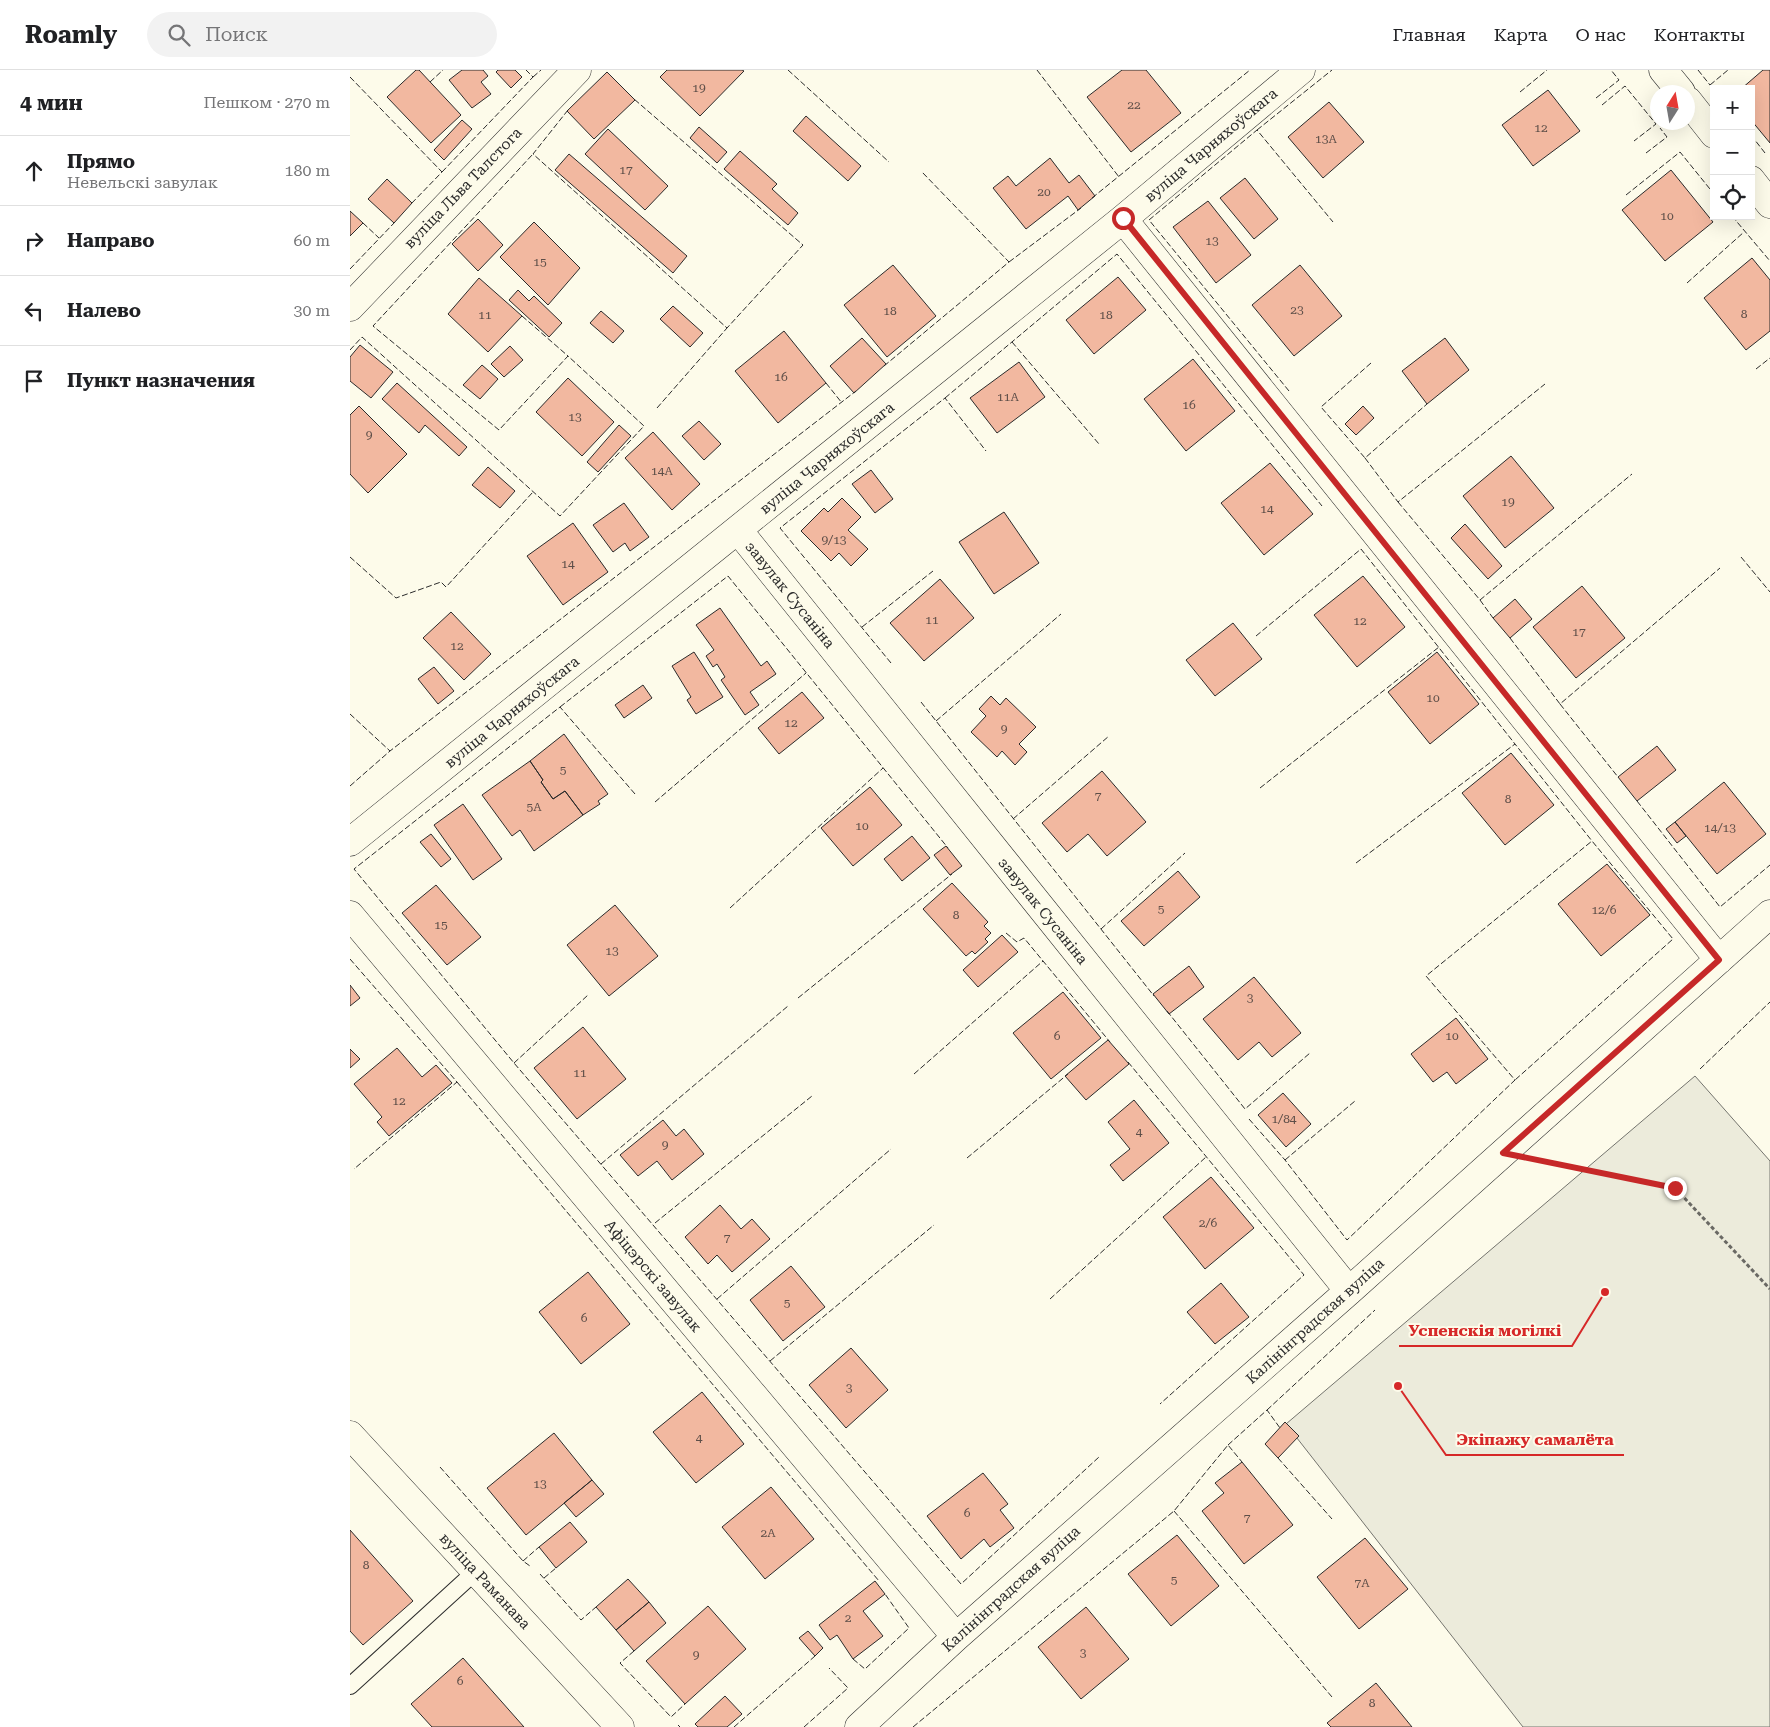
<!DOCTYPE html>
<html lang="ru">
<head>
<meta charset="utf-8">
<style>
  body { margin:0; font-family:"Roboto Serif",serif; background:#f2f2f2; color:#202124 }
  .controls { position:absolute; right:15px; top:15px; display:grid; overflow:hidden; border-radius:0px; box-shadow:0 5px 20px #0002 }
  .controls button { width:45px; height:45px; display:grid; place-items:center; padding:0; border:0; border-bottom:1px solid #e0e0e0; background:#fff; color:#202124; font:25px sans-serif }
  .compass { position:absolute; left:1300px; top:15px; width:45px; height:45px; border-radius:50%; background:#fff; box-shadow:0 5px 20px #0002; rotate:11deg }
  .stop { position:absolute; width:15px; height:15px; margin:-11px; border:4px solid #c62828; border-radius:50%; background:#fff }
  .stop.end { background:#c62828; border-color:#fff; box-shadow:0 1px 5px #0008 }
  .list { margin:0; padding:0; list-style:none }
  h2 { display:flex; justify-content:space-between; align-items:center; height:65px; margin:0; padding:0 20px; font-size:21px }
  h2 small { font-size:16px; font-weight:400; color:#757577 }
  .list li { display:grid; grid-template-columns:32px 1fr auto; gap:15px; align-items:center; box-sizing:border-box; height:70px; padding:0 20px; border-top:1px solid #e0e0e0 }
  .list b { display:block; font-size:19px; white-space:nowrap }
  .list p { margin:0; font-size:16px; white-space:nowrap; color:#757577 }
  .list em { font-size:16px; font-style:normal; color:#757577 }
  .icon { flex:none; width:28px; height:28px; fill:none; stroke:currentColor; stroke-width:2; stroke-linecap:round; stroke-linejoin:round }
  .map { position:relative; flex:none; width:1420px; height:1657px; overflow:hidden }
  header { display:flex; align-items:center; gap:30px; box-sizing:border-box; height:70px; padding:0 25px; background:#fff; border-bottom:1px solid #e0e0e0 }
  header strong { font-size:24px }
  nav { display:flex; gap:28px; margin-inline-start:auto; font-size:18px }
  .search { width:350px; height:45px; background:#f2f2f2; display:flex; align-items:center; gap:12px; box-sizing:border-box; padding:0 18px; border-radius:28px; color:#757577; font-size:19px }
  main { display:flex }
  aside { flex:1; background:#fff }
  .map>svg:first-child { display:block }
</style>
</head>
<body>
<header>
<strong>Roamly</strong>
<div class="search"><svg class="icon" aria-label="search" viewBox="0 0 24 24"><circle cx="10" cy="10" r="6"/><path d="M15 15l6 6"/></svg>Поиск</div>
<nav><a>Главная</a><a>Карта</a><a>О нас</a><a>Контакты</a></nav>
</header>
<main>
<aside>
<h2>4 мин<small>Пешком · 270 m</small></h2>
<ul class="list">
<li><svg class="icon" aria-label="ahead" viewBox="0 0 24 24"><path d="M12 20V5M6 11l6-6 6 6"/></svg><div><b>Прямо</b><p>Невельскі завулак</p></div><em>180 m</em></li>
<li><svg class="icon" aria-label="right" viewBox="0 0 24 24"><path d="M7 20v-9h11M14 6l5 5-5 5"/></svg><div><b>Направо</b></div><em>60 m</em></li>
<li><svg class="icon" aria-label="left" viewBox="0 0 24 24"><path d="M17 20v-9H6M10 6l-5 5 5 5"/></svg><div><b>Налево</b></div><em>30 m</em></li>
<li><svg class="icon" aria-label="arrive" viewBox="0 0 24 24"><path d="M6 21V4h12l-3 4 3 4H6"/></svg><div><b>Пункт назначения</b></div></li>
</ul>
</aside>
<div class="map">
<svg width="1420" height="1657" viewBox="0 0 1420 1657">
  <rect width="100%" height="100%" fill="#fdfbea"/>
  <path fill="#ecebdb" stroke="#74746e" d="M 1345,1006 L 1420,1091 L 1420,1657 L 1173,1657 L 936,1354 Z"/>
  <path fill="#f2b8a0" stroke="#2b2b2b" d="M 66,0 L 69,0 L 111,45 L 81,73 L 37,27 Z
    M 112,0 L 133,0 L 138,6 L 131,12 L 141,24 L 122,38 L 99,10 Z
    M 148,0 L 165,0 L 172,7 L 161,18 L 146,2 Z
    M 317,0 L 392,0 L 394,1 L 350,46 L 310,7 Z
    M 772,0 L 796,0 L 831,43 L 781,82 L 737,27 Z
    M 1413,0 L 1420,0 L 1420,73 L 1401,50 L 1401,19 L 1391,19 Z
    M 257,2 L 285,30 L 244,69 L 217,41 Z
    M 1198,20 L 1230,61 L 1183,96 L 1152,55 Z
    M 979,32 L 1014,72 L 973,108 L 938,67 Z
    M 456,46 L 511,96 L 498,111 L 443,61 Z
    M 112,50 L 122,59 L 94,90 L 84,80 Z
    M 349,57 L 377,82 L 367,93 L 340,68 Z
    M 258,59 L 318,116 L 295,140 L 235,84 Z
    M 390,81 L 427,114 L 422,119 L 448,143 L 438,155 L 374,99 Z
    M 219,84 L 337,186 L 323,203 L 205,100 Z
    M 700,88 L 719,113 L 729,105 L 745,126 L 728,140 L 718,126 L 676,159 L 643,118 L 658,106 L 666,116 Z
    M 1321,100 L 1363,152 L 1315,191 L 1272,140 Z
    M 895,108 L 928,149 L 904,169 L 870,128 Z
    M 37,109 L 62,133 L 44,153 L 18,129 Z
    M 858,131 L 901,185 L 866,213 L 823,157 Z
    M 0,141 L 13,153 L 0,166 Z
    M 128,149 L 153,175 L 128,201 L 102,174 Z
    M 184,152 L 230,198 L 198,235 L 150,187 Z
    M 1402,188 L 1420,210 L 1420,261 L 1396,280 L 1354,228 Z
    M 543,195 L 586,246 L 537,287 L 494,235 Z
    M 950,195 L 992,246 L 944,286 L 902,235 Z
    M 768,207 L 796,240 L 744,284 L 716,250 Z
    M 129,208 L 172,246 L 138,282 L 98,244 Z
    M 168,220 L 179,231 L 184,226 L 212,253 L 199,267 L 159,230 Z
    M 323,236 L 353,263 L 340,277 L 310,249 Z
    M 251,241 L 274,261 L 263,273 L 240,253 Z
    M 434,261 L 476,313 L 428,353 L 385,301 Z
    M 512,268 L 536,294 L 504,323 L 480,296 Z
    M 1095,268 L 1119,300 L 1077,334 L 1052,301 Z
    M 10,275 L 43,302 L 21,328 L 0,311 L 0,287 Z
    M 160,276 L 173,290 L 154,307 L 141,294 Z
    M 843,289 L 885,341 L 836,381 L 794,329 Z
    M 669,292 L 695,327 L 647,363 L 620,328 Z
    M 132,295 L 148,309 L 130,329 L 113,315 Z
    M 218,308 L 264,352 L 232,386 L 186,342 Z
    M 47,313 L 117,377 L 109,386 L 75,355 L 69,363 L 32,329 Z
    M 9,336 L 57,384 L 18,423 L 0,404 L 0,345 Z
    M 1013,336 L 1024,348 L 1006,365 L 995,354 Z
    M 349,351 L 371,374 L 354,390 L 332,366 Z
    M 269,355 L 281,366 L 248,402 L 237,392 Z
    M 303,362 L 350,414 L 322,440 L 275,388 Z
    M 1161,386 L 1204,438 L 1155,478 L 1113,426 Z
    M 920,393 L 963,444 L 914,485 L 871,433 Z
    M 138,397 L 165,421 L 150,438 L 122,415 Z
    M 521,400 L 543,429 L 525,443 L 502,414 Z
    M 492,428 L 511,447 L 498,460 L 518,479 L 501,496 L 489,483 L 481,491 L 451,461 L 474,438 L 478,442 Z
    M 274,433 L 299,467 L 280,481 L 275,473 L 263,482 L 243,455 Z
    M 654,442 L 689,493 L 644,524 L 609,472 Z
    M 223,453 L 258,502 L 213,535 L 177,486 Z
    M 1115,454 L 1152,496 L 1138,509 L 1101,468 Z
    M 1013,506 L 1055,557 L 1007,597 L 964,545 Z
    M 590,509 L 624,548 L 574,591 L 540,553 Z
    M 1232,516 L 1275,568 L 1226,608 L 1183,557 Z
    M 1165,529 L 1182,549 L 1160,568 L 1143,548 Z
    M 370,538 L 411,596 L 417,591 L 426,604 L 400,622 L 409,635 L 395,645 L 371,610 L 375,607 L 367,594 L 363,597 L 356,586 L 364,580 L 346,555 Z
    M 101,542 L 141,584 L 114,610 L 73,568 Z
    M 883,553 L 912,589 L 865,626 L 836,590 Z
    M 344,582 L 373,627 L 346,644 L 337,630 L 341,627 L 322,596 Z
    M 1087,582 L 1129,634 L 1080,674 L 1038,622 Z
    M 84,597 L 104,621 L 88,634 L 68,609 Z
    M 293,615 L 302,628 L 274,648 L 265,635 Z
    M 452,622 L 474,648 L 429,684 L 408,658 Z
    M 641,626 L 650,635 L 656,628 L 686,657 L 669,674 L 677,682 L 665,695 L 652,681 L 647,687 L 621,662 L 636,646 L 629,639 Z
    M 214,664 L 258,724 L 248,731 L 250,734 L 233,745 L 215,721 L 203,729 L 191,712 L 193,710 L 180,691 Z
    M 1307,676 L 1326,700 L 1287,731 L 1268,707 Z
    M 1161,683 L 1204,735 L 1155,775 L 1112,723 Z
    M 180,691 L 193,710 L 191,712 L 203,729 L 215,721 L 233,745 L 184,781 L 170,760 L 162,766 L 132,725 Z
    M 752,701 L 796,752 L 757,786 L 738,764 L 717,782 L 692,753 Z
    M 1374,712 L 1416,764 L 1367,804 L 1325,752 Z
    M 520,717 L 552,755 L 503,796 L 471,758 Z
    M 113,734 L 152,789 L 123,810 L 84,755 Z
    M 1325,752 L 1336,766 L 1327,773 L 1316,759 Z
    M 81,764 L 101,789 L 91,797 L 70,772 Z
    M 562,766 L 580,788 L 552,811 L 534,789 Z
    M 596,776 L 612,796 L 600,805 L 584,785 Z
    M 1257,794 L 1300,845 L 1251,886 L 1208,834 Z
    M 828,801 L 850,827 L 794,876 L 771,851 Z
    M 602,813 L 638,852 L 634,856 L 641,863 L 635,869 L 638,872 L 625,884 L 622,881 L 616,886 L 573,839 Z
    M 86,815 L 131,867 L 97,895 L 52,843 Z
    M 265,835 L 308,886 L 259,926 L 217,875 Z
    M 652,865 L 668,882 L 628,917 L 613,900 Z
    M 839,896 L 854,917 L 819,944 L 803,924 Z
    M 904,907 L 951,963 L 922,987 L 909,972 L 888,990 L 853,949 Z
    M 0,915 L 10,928 L 0,936 Z
    M 713,922 L 751,968 L 701,1009 L 663,963 Z
    M 1106,948 L 1138,989 L 1106,1014 L 1097,1002 L 1083,1012 L 1061,984 Z
    M 233,957 L 276,1009 L 227,1049 L 184,998 Z
    M 758,970 L 779,994 L 736,1030 L 715,1006 Z
    M 47,978 L 72,1007 L 86,995 L 102,1013 L 39,1066 L 27,1052 L 32,1047 L 4,1014 Z
    M 0,979 L 10,989 L 0,998 Z
    M 933,1023 L 961,1054 L 936,1077 L 908,1045 Z
    M 784,1030 L 819,1073 L 773,1111 L 760,1095 L 780,1079 L 758,1052 Z
    M 313,1050 L 326,1066 L 334,1059 L 354,1084 L 322,1110 L 307,1091 L 288,1106 L 270,1085 Z
    M 861,1107 L 904,1158 L 855,1199 L 813,1147 Z
    M 370,1135 L 391,1159 L 402,1149 L 420,1169 L 382,1202 L 367,1185 L 358,1194 L 335,1167 Z
    M 441,1196 L 475,1237 L 433,1271 L 400,1230 Z
    M 238,1202 L 280,1254 L 231,1294 L 189,1242 Z
    M 871,1213 L 899,1247 L 865,1274 L 837,1242 Z
    M 501,1278 L 538,1320 L 496,1358 L 459,1315 Z
    M 352,1322 L 394,1374 L 346,1413 L 303,1362 Z
    M 935,1352 L 949,1366 L 928,1388 L 915,1374 Z
    M 204,1363 L 242,1410 L 176,1465 L 137,1418 Z
    M 892,1392 L 943,1455 L 894,1494 L 852,1441 L 874,1423 L 865,1413 Z
    M 633,1403 L 658,1434 L 650,1440 L 664,1458 L 640,1477 L 634,1469 L 611,1489 L 577,1446 Z
    M 242,1410 L 254,1424 L 226,1447 L 214,1433 Z
    M 421,1417 L 464,1469 L 415,1509 L 372,1457 Z
    M 220,1452 L 237,1472 L 206,1498 L 189,1477 Z
    M 0,1460 L 63,1531 L 13,1575 L 0,1561 Z
    M 827,1465 L 869,1516 L 821,1556 L 778,1504 Z
    M 1015,1468 L 1058,1519 L 1009,1559 L 967,1507 Z
    M 278,1509 L 299,1532 L 266,1560 L 246,1537 Z
    M 525,1511 L 535,1524 L 513,1541 L 533,1566 L 503,1589 L 487,1565 L 480,1570 L 469,1555 Z
    M 299,1532 L 316,1553 L 284,1581 L 266,1560 Z
    M 358,1536 L 396,1579 L 335,1634 L 296,1591 Z
    M 736,1537 L 779,1589 L 731,1629 L 688,1577 Z
    M 458,1561 L 473,1578 L 465,1586 L 449,1568 Z
    M 113,1588 L 174,1657 L 82,1657 L 61,1634 Z
    M 1026,1613 L 1062,1657 L 981,1657 L 977,1653 Z
    M 375,1626 L 392,1644 L 377,1657 L 348,1657 L 345,1654 Z"/>
  <g fill="none" stroke-linecap="round" stroke-linejoin="round">
    <g stroke="#2b2b2b" stroke-width="18">
      <path id="service" d="M 0,1616 L 126,1501"/>
    </g>
    <g stroke="#2b2b2b" stroke-width="29">
      <path id="minor" d="M 1313,0 L 1331,22
        M 1338,31 L 1364,64
        M 1401,110 L 1420,134
        M 773,149 L 1369,890
        M 0,237 L 227,0
        M 388,460 L 999,1221
        M 0,772 L 773,149 L 951,0
        M 0,845 L 606,1567
        M 509,1657 L 606,1567 L 999,1221 L 1420,844"/>
    </g>
    <g stroke="#2b2b2b" stroke-width="29">
      <path id="secondary" d="M 0,1365 L 270,1657"/>
    </g>
    <path stroke="#6a6964" stroke-width="3" stroke-dasharray="4 2.5" stroke-linecap="butt" d="M 1192,1091 L 1325,1118 L 1420,1219"/>
    <use href="#service" stroke="#fdfbea" stroke-width="16"/>
    <use href="#minor" stroke="#fdfbea" stroke-width="28"/>
    <use href="#secondary" stroke="#fdfbea" stroke-width="28"/>
    <path stroke="#2b2b2b" stroke-width="1" stroke-dasharray="6 2.5" stroke-linecap="butt" d="M 438,0 L 539,92
      M 687,0 L 769,107
      M 1348,0 L 1364,20
      M 0,7 L 92,102 L 60,135
      M 183,7 L 191,0
      M 80,12 L 93,0
      M 1360,15 L 1378,0
      M 1170,22 L 1197,0
      M 1246,28 L 1269,10 L 1261,0
      M 1252,35 L 1275,16 L 1306,54 L 1284,71
      M 218,40 L 183,84 L 377,258 L 453,175 L 284,29
      M 907,60 L 982,0
      M 1401,65 L 1415,83
      M 1296,83 L 1317,67 L 1310,58
      M 92,102 L 183,7 L 176,0
      M 1276,125 L 1330,82 L 1364,124
      M 742,128 L 900,0
      M 1382,146 L 1420,191
      M 13,153 L 29,168
      M 659,192 L 731,138
      M 0,199 L 45,152
      M 1337,213 L 1394,162
      M 172,246 L 218,286
      M 662,272 L 749,374
      M 0,280 L 12,267 L 210,446 L 294,356 L 218,286 L 149,360 L 23,256 L 183,84
      M 1021,293 L 971,337 L 1015,388 L 1077,334
      M 534,296 L 659,192 L 572,102
      M 1406,299 L 1420,288
      M 476,313 L 492,333
      M 939,321 L 799,150 L 907,60 L 983,152
      M 595,328 L 767,184 L 972,436
      M 307,338 L 377,258
      M 1015,388 L 1048,432 L 1195,314
      M 1048,432 L 1130,530 L 1282,404
      M 0,487 L 46,528 L 91,512 L 96,517 L 183,422
      M 1391,487 L 1420,522
      M 1130,530 L 1143,548
      M 512,557 L 583,501
      M 906,566 L 1011,479 L 1165,674
      M 1160,568 L 1210,634 L 1370,498
      M 541,593 L 430,458 L 595,328 L 636,381
      M 571,632 L 804,926
      M 1210,634 L 1268,707
      M 210,637 L 378,506 L 598,778
      M 0,644 L 40,681
      M 586,651 L 711,544
      M 0,716 L 40,681 L 506,321
      M 910,718 L 1089,577
      M 285,724 L 210,637 L 4,799 L 164,993 L 611,1514 L 749,1387
      M 1287,731 L 1370,837 L 1420,795
      M 305,732 L 456,603
      M 663,749 L 759,666
      M 1006,793 L 1165,674 L 1242,771
      M 380,838 L 533,698
      M 751,859 L 835,783
      M 656,863 L 667,872 L 674,868 L 760,972
      M 0,889 L 107,1012 L 4,1099
      M 448,928 L 602,804
      M 817,941 L 895,1039 L 960,983
      M 778,992 L 954,1205 L 810,1334
      M 164,993 L 238,925
      M 1350,999 L 1420,932
      M 564,1004 L 693,891
      M 107,1012 L 529,1511
      M 899,1049 L 935,1090 L 997,1170 L 1165,1010 L 1076,906 L 1242,771 L 1323,869 L 1165,1010
      M 617,1088 L 718,1004
      M 935,1090 L 1005,1031
      M 251,1094 L 438,936
      M 305,1153 L 462,1026
      M 367,1229 L 541,1079
      M 700,1229 L 856,1087
      M 420,1291 L 584,1155
      M 917,1340 L 1025,1240
      M 878,1375 L 917,1340 L 930,1358
      M 928,1388 L 982,1449
      M 90,1397 L 173,1491 L 180,1496
      M 824,1441 L 982,1627
      M 173,1491 L 189,1477
      M 190,1504 L 231,1550 L 246,1537
      M 194,1508 L 206,1498
      M 284,1581 L 270,1593 L 321,1647 L 335,1634
      M 503,1589 L 515,1599 L 559,1558 L 535,1524
      M 328,1655 L 330,1657
      M 384,1657 L 465,1586
      M 454,1657 L 498,1618 L 479,1598
      M 563,1657 L 824,1441 L 878,1375 L 892,1392"/>
  </g>
  <g fill="none" stroke-linecap="round" stroke-linejoin="round">
    <path stroke="#c62828" stroke-width="6" d="M 773,148 L 1369,890 L 1153,1083 L 1325,1118"/>
  </g>
  <g text-anchor="middle" dominant-baseline="central" stroke-width="4" stroke-linejoin="round" paint-order="stroke">
    <g font-size="12" fill="#5d4e48">
      <text x="349" y="18">19</text>
      <text x="784" y="35">22</text>
      <text x="1191" y="58">12</text>
      <text x="976" y="69">13А</text>
      <text x="276" y="100">17</text>
      <text x="694" y="122">20</text>
      <text x="1317" y="146">10</text>
      <text x="862" y="171">13</text>
      <text x="190" y="192">15</text>
      <text x="947" y="240">23</text>
      <text x="540" y="241">18</text>
      <text x="1394" y="244">8</text>
      <text x="135" y="245">11</text>
      <text x="756" y="245">18</text>
      <text x="431" y="307">16</text>
      <text x="658" y="327">11А</text>
      <text x="839" y="335">16</text>
      <text x="225" y="347">13</text>
      <text x="19" y="365">9</text>
      <text x="312" y="401">14А</text>
      <text x="1158" y="432">19</text>
      <text x="917" y="439">14</text>
      <text x="484" y="470">9/13</text>
      <text x="218" y="494">14</text>
      <text x="582" y="550">11</text>
      <text x="1010" y="551">12</text>
      <text x="1229" y="562">17</text>
      <text x="107" y="576">12</text>
      <text x="1083" y="628">10</text>
      <text x="441" y="653">12</text>
      <text x="654" y="659">9</text>
      <text x="213" y="700">5</text>
      <text x="748" y="726">7</text>
      <text x="1158" y="729">8</text>
      <text x="184" y="737">5А</text>
      <text x="512" y="756">10</text>
      <text x="1370" y="758">14/13</text>
      <text x="811" y="839">5</text>
      <text x="1254" y="840">12/6</text>
      <text x="606" y="845">8</text>
      <text x="91" y="855">15</text>
      <text x="262" y="881">13</text>
      <text x="900" y="928">3</text>
      <text x="707" y="966">6</text>
      <text x="1102" y="966">10</text>
      <text x="230" y="1003">11</text>
      <text x="49" y="1031">12</text>
      <text x="934" y="1049">1/84</text>
      <text x="789" y="1062">4</text>
      <text x="315" y="1075">9</text>
      <text x="858" y="1153">2/6</text>
      <text x="377" y="1168">7</text>
      <text x="437" y="1233">5</text>
      <text x="234" y="1248">6</text>
      <text x="499" y="1318">3</text>
      <text x="349" y="1368">4</text>
      <text x="190" y="1414">13</text>
      <text x="617" y="1443">6</text>
      <text x="897" y="1448">7</text>
      <text x="418" y="1463">2А</text>
      <text x="16" y="1495">8</text>
      <text x="824" y="1510">5</text>
      <text x="1012" y="1513">7А</text>
      <text x="498" y="1548">2</text>
      <text x="733" y="1583">3</text>
      <text x="346" y="1585">9</text>
      <text x="110" y="1611">6</text>
      <text x="1022" y="1633">8</text>
    </g>
    <g font-size="15" fill="#2b2b2b" stroke="#fdfbea">
      <text transform="translate(861 75) rotate(-40)">вуліца Чарняхоўскага</text>
      <text transform="translate(113 118) rotate(-46)">вуліца Льва Талстога</text>
      <text transform="translate(477 388) rotate(-39)">вуліца Чарняхоўскага</text>
      <text transform="translate(440 525) rotate(51)">завулак Сусаніна</text>
      <text transform="translate(162 642) rotate(-39)">вуліца Чарняхоўскага</text>
      <text transform="translate(693 841) rotate(51)">завулак Сусаніна</text>
      <text transform="translate(303 1206) rotate(50)">Афіцэрскі завулак</text>
      <text transform="translate(965 1251) rotate(-42)">Калінінградская вуліца</text>
      <text transform="translate(135 1511) rotate(47)">вуліца Раманава</text>
      <text transform="translate(661 1519) rotate(-42)">Калінінградская вуліца</text>
    </g>
  </g>
  <path fill="none" stroke="#d62828" stroke-width="2" d="M1255 1222L1222 1276H1049M1048 1316L1096 1385H1274"/>
  <g fill="#d62828" stroke="#fdfbea" stroke-width="2">
    <circle cx="1255" cy="1222" r="5"/>
    <circle cx="1048" cy="1316" r="5"/>
  </g>
  <g font-size="16" text-anchor="middle" font-weight="bold" fill="#d62828" stroke="#fdfbea" stroke-width="4" stroke-linejoin="round" paint-order="stroke">
    <text x="1135" y="1266">Успенскія могілкі</text>
    <text x="1185" y="1375">Экіпажу самалёта</text>
  </g>
</svg>
<div class="controls">
<button>+</button>
<button>−</button>
<button><svg class="icon" aria-label="locate" viewBox="0 0 24 24"><circle cx="12" cy="12" r="6"/><path d="M12 2v4M12 18v4M2 12h4M18 12h4"/></svg></button>
</div>
<svg class="compass" viewBox="-18 -18 36 36"><path d="M0-13l5 13h-10z" fill="#e53935"/><path d="M0 13l5-13h-10z" fill="#757577"/></svg>
<div class="stop" style="left:773px;top:148px"></div>
<div class="stop end" style="left:1325px;top:1118px"></div>
</div>
</main>
</body>
</html>
